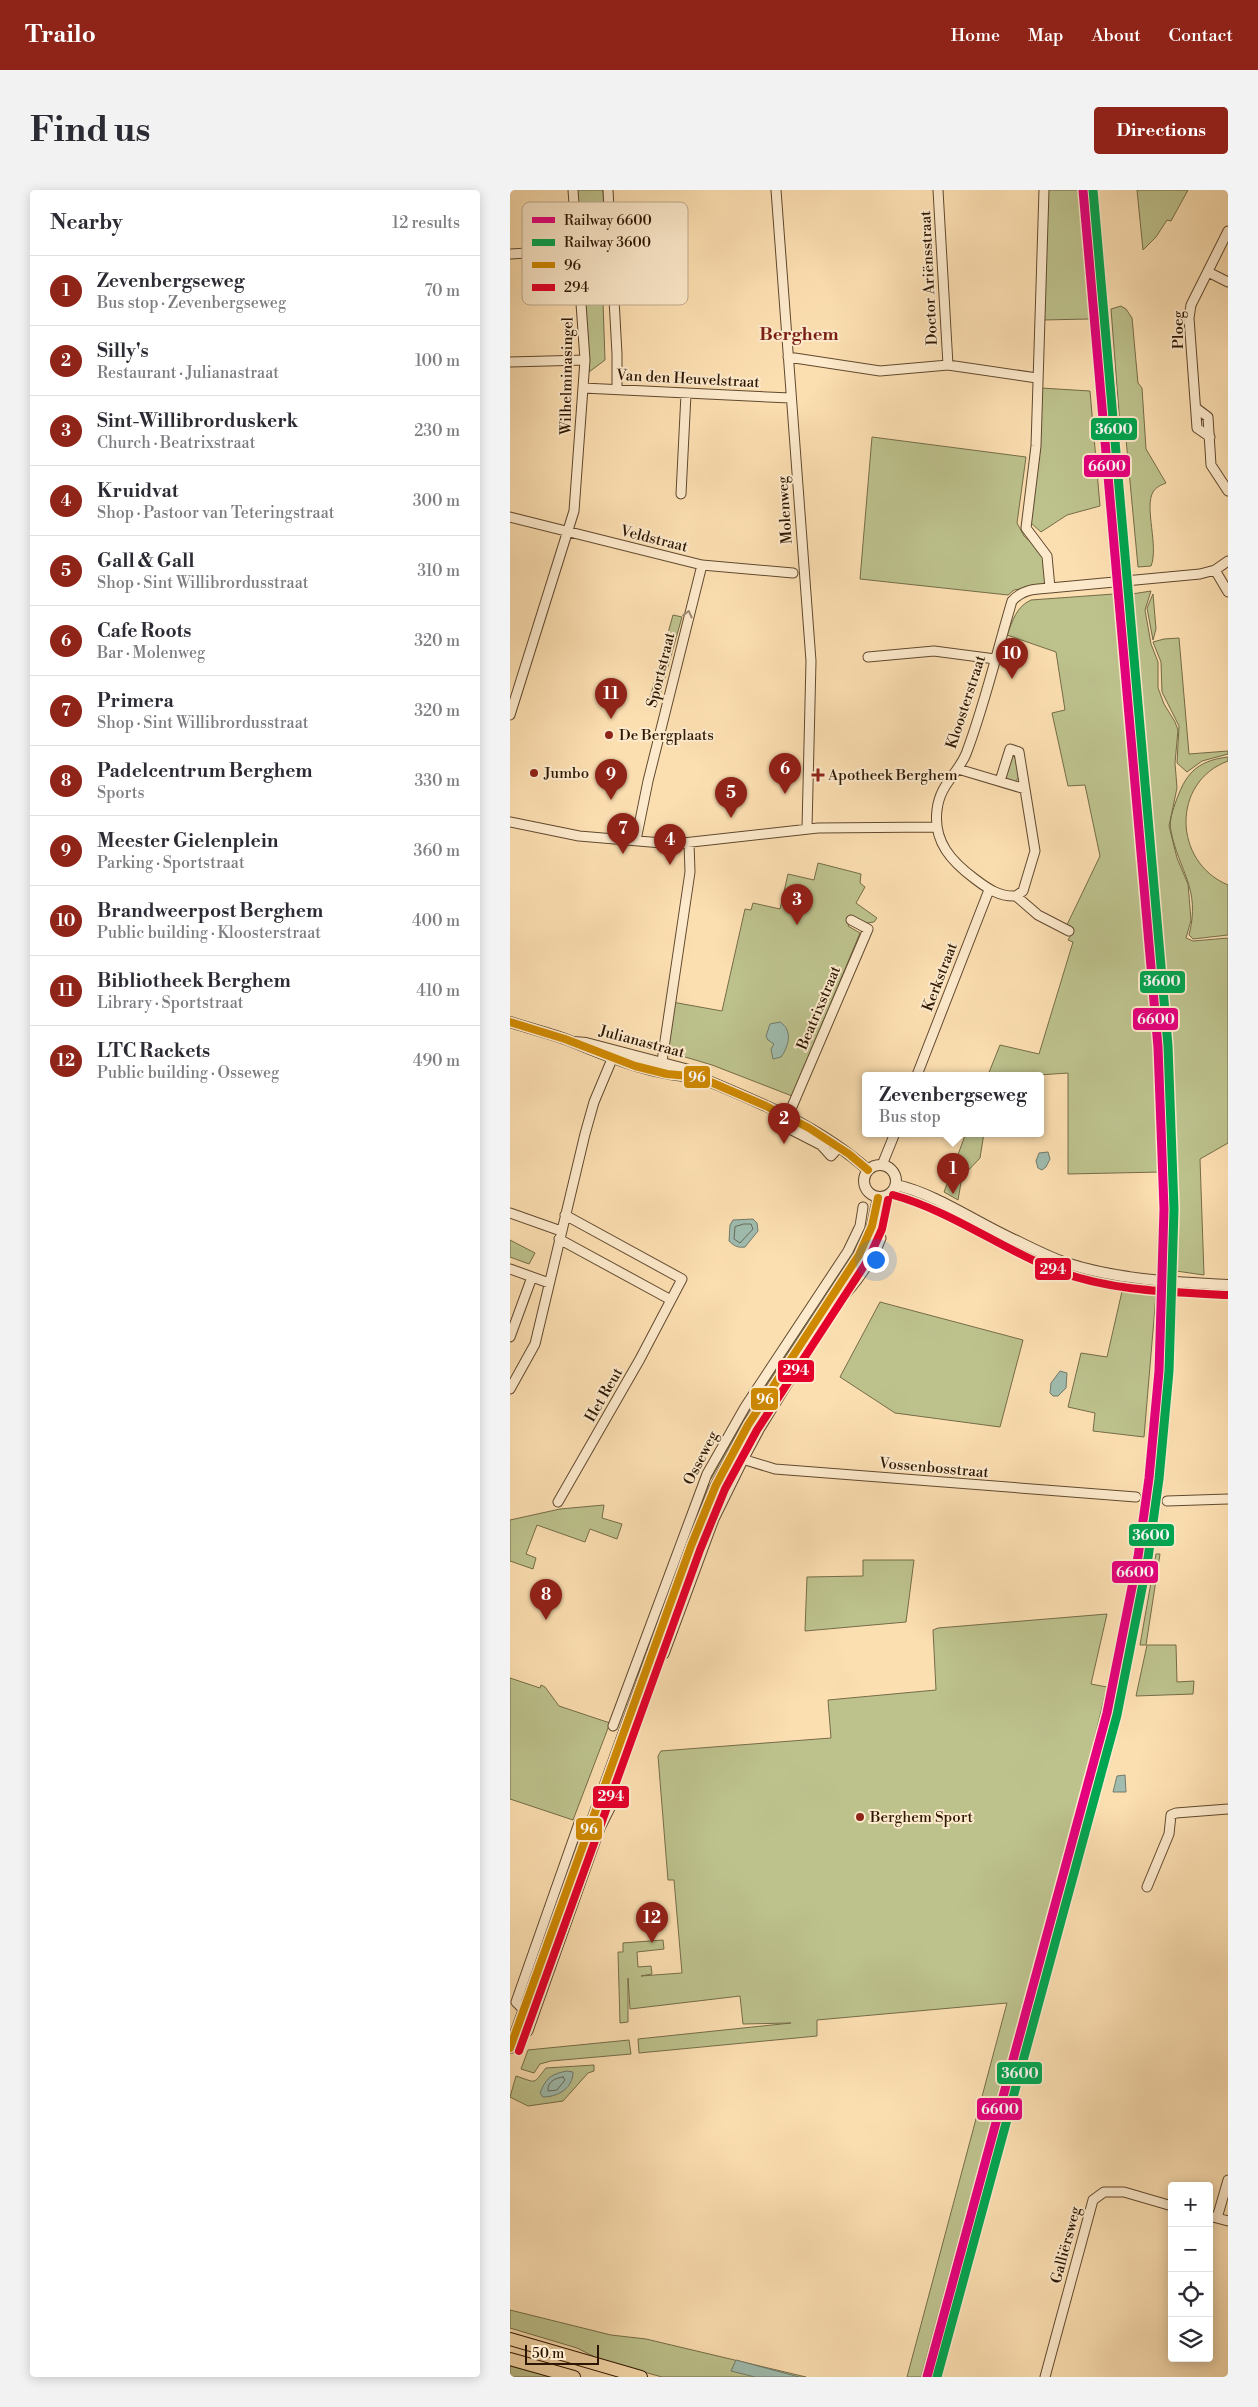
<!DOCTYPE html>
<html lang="en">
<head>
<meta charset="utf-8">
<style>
  body { margin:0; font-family:"Libre Bodoni",serif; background:#f2f2f3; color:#2b2b33 }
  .controls { position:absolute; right:15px; bottom:15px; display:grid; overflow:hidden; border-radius:5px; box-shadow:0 2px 12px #0003 }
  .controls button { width:45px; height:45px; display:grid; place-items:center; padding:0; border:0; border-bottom:1px solid #e1e1e2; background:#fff; color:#2b2b33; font:25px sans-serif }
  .scale { position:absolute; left:15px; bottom:12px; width:74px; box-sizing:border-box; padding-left:5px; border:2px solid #2d1704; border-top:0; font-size:14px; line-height:18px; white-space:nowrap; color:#2d1704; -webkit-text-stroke:4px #fdeacc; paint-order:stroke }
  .you { position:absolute; left:365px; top:1069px; width:18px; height:18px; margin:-12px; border:4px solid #fff; border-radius:50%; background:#1a73e8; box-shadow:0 0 0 8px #1a73e833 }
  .badge { display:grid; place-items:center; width:32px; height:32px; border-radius:50%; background:#8f2418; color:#fff; font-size:16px; font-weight:700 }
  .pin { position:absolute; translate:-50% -41px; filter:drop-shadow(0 1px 2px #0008) }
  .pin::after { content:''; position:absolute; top:26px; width:18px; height:15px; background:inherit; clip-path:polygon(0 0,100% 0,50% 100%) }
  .popup { position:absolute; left:352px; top:882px; width:182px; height:65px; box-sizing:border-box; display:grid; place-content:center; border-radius:5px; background:#fff; filter:drop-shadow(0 1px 4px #0005); font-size:16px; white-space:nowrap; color:#7c7c81 }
  .popup b { font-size:19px; color:#2b2b33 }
  .popup::after { content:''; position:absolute; left:50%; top:100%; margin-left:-10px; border:10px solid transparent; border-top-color:#fff }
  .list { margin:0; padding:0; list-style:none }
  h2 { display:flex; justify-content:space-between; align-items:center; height:65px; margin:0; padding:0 20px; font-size:21px }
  h2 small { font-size:16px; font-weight:400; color:#7c7c81 }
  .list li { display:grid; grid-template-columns:32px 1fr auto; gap:15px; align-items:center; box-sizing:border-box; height:70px; padding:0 20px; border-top:1px solid #e1e1e2 }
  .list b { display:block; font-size:19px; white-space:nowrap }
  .list p { margin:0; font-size:16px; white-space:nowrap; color:#7c7c81 }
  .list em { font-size:16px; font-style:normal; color:#7c7c81 }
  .icon { flex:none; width:28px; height:28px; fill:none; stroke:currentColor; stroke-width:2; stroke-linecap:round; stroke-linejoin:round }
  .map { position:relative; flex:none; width:718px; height:2187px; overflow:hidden; border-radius:5px }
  header { display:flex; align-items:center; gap:30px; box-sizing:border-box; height:70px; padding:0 25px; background:#8f2418; color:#fff }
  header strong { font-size:24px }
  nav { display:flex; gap:28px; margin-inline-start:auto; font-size:18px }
  .intro { display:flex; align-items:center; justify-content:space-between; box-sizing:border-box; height:120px; padding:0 30px }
  h1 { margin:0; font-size:35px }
  .button { padding:12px 22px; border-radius:5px; background:#8f2418; color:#fff; font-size:18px; font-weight:700 }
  main { display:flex; gap:30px; padding:0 30px }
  aside { flex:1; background:#fff; border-radius:5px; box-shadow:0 2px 12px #0003 }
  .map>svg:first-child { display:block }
</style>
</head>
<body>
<header>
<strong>Trailo</strong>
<nav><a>Home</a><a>Map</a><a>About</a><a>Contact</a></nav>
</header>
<div class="intro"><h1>Find us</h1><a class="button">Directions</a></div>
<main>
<aside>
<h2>Nearby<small>12 results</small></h2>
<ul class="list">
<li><span class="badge">1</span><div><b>Zevenbergseweg</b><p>Bus stop · Zevenbergseweg</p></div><em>70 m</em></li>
<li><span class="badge">2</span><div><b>Silly's</b><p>Restaurant · Julianastraat</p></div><em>100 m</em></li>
<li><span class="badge">3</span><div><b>Sint-Willibrorduskerk</b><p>Church · Beatrixstraat</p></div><em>230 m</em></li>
<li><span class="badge">4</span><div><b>Kruidvat</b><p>Shop · Pastoor van Teteringstraat</p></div><em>300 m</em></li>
<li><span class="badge">5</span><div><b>Gall &amp; Gall</b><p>Shop · Sint Willibrordusstraat</p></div><em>310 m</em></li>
<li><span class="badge">6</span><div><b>Cafe Roots</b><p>Bar · Molenweg</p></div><em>320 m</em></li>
<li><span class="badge">7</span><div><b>Primera</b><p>Shop · Sint Willibrordusstraat</p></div><em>320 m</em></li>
<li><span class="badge">8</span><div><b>Padelcentrum Berghem</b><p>Sports</p></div><em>330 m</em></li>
<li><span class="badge">9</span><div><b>Meester Gielenplein</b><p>Parking · Sportstraat</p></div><em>360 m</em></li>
<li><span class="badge">10</span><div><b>Brandweerpost Berghem</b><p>Public building · Kloosterstraat</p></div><em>400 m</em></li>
<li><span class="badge">11</span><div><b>Bibliotheek Berghem</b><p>Library · Sportstraat</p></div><em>410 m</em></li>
<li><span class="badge">12</span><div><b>LTC Rackets</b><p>Public building · Osseweg</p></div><em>490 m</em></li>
</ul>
</aside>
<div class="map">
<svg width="718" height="2187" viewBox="0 0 718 2187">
  <rect width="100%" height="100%" fill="#fcdfb1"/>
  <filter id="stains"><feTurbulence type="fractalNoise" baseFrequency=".004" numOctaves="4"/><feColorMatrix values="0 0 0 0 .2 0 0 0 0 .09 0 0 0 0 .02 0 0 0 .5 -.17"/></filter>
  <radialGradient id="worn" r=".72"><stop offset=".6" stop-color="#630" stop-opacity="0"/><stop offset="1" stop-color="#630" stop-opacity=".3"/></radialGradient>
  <path fill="#bdc28d" stroke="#756c48" d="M 67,0 L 93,0 L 97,66 L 73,67 Z
    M 536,0 L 568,0 L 579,129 L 533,130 Z
    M 627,0 L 678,0 L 661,31 L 657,30 L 646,47 L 633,60 Z
    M 98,70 L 99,84 L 92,84 L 95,170 L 79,182 L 73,71 Z
    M 611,116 L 616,119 L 622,128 L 628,193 L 632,198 L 636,259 L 656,293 C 651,295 646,297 643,302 C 634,317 649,357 641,376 L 628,377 L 615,238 L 610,235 L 601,119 Z
    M 531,198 L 580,201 L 590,316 L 557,325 L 531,342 L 521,333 L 521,328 Z
    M 362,247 L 516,267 L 507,333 L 514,346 L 532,362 L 542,394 L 504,400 L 498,405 L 350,389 Z
    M 641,401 L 635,420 L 641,454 L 648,472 L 648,498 L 654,514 L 665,532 L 668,540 L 665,573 L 667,598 L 659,636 L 667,668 L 678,694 L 681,730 L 676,748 L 683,751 L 718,748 L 718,953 L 690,969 L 694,1085 L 666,1081 C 668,854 642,629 622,404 Z
    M 604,404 L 649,917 L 651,982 L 558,984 L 558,883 L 529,885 L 478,885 L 490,855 L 529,864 L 563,752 L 558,750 L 562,743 L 555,739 L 590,666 L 575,595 L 558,596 L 542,523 L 555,520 L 546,462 L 497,445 C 503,430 506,417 521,410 Z
    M 643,404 L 646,439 L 643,450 L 637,418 Z
    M 163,425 L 172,427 L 148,512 L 139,511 Z
    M 669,448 L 679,564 L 718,561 L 718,564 L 692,571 L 677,582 L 667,573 L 669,536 L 652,502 L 651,472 L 643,452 L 654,449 Z
    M 501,565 L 505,567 L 509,587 L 505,592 L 494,587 Z
    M 718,567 L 718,571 C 661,592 663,672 718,695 L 718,745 L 683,749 L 679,745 C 691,698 669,682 661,641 C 659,631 662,623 665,614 C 675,585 685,571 718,567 Z
    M 308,673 L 351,684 L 350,693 L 355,697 L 346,713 L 367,728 L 364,732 L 357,733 L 342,726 L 338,736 L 350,743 L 282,906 L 202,875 L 155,861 L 162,812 L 212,821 L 235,719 L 241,720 L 243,713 L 270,719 L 278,684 L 304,690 Z
    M 456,943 L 474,943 L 470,968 L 452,987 L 448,1010 L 434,1002 Z
    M 0,1050 L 25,1063 L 19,1074 L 0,1067 Z
    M 343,1060 L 345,1060 L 343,1065 L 239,1221 L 201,1289 L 198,1288 L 226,1238 Z
    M 613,1097 L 646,1105 L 634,1247 L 583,1241 L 585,1223 L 558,1217 L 571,1163 L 597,1167 Z
    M 370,1112 L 513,1150 L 490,1237 L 385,1223 L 330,1187 Z
    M 196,1293 L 199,1294 L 135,1469 L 123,1495 Z
    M 211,1300 L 214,1302 L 176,1395 L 174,1390 L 199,1325 Z
    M 94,1315 L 92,1328 L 112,1334 L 107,1349 L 80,1339 L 75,1352 L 27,1335 L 16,1364 L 26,1368 L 23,1379 L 0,1371 L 0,1330 L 50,1319 Z
    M 646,1364 L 650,1364 L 636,1455 L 630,1455 Z
    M 353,1370 L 404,1370 L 396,1432 L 295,1441 L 297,1387 L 353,1386 Z
    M 597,1424 L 581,1494 L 597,1497 L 574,1591 L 411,2187 L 397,2187 L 497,1813 L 307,1830 L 307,1846 L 129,1863 L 128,1849 L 281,1833 L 233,1834 L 230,1806 L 120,1819 L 118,1788 L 118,1832 L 110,1833 L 108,1762 L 113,1762 L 113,1753 L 153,1750 L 154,1759 L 127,1762 L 128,1777 L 141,1776 L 142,1784 L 131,1786 L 172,1783 L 164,1690 L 158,1690 L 148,1566 L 151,1561 L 321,1548 L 318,1510 L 426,1500 L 423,1440 L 428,1438 Z
    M 637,1455 L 666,1455 L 667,1492 L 684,1491 L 683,1504 L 626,1506 Z
    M 0,1488 L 30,1498 L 31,1495 L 35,1497 L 49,1516 L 100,1533 L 63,1630 L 0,1609 Z
    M 119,1850 L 121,1864 L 41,1871 L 30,1874 L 24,1883 L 11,1879 L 18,1860 Z
    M 84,1875 L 84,1881 L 78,1883 L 53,1911 L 18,1916 L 0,1907 L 6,1886 C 28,1893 22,1895 36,1878 Z
    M 0,2120 L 101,2145 L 136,2149 L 296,2187 L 152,2187 L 91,2170 L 67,2158 L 0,2138 Z
    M 0,2176 L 41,2187 L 0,2187 Z"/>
  <path fill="#9fbcaf" stroke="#717a6b" d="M 270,832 C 283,840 279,856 271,867 L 263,869 L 261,859 L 264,854 L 258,850 L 256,846 L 260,834 Z
    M 538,962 L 540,969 L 536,977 L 532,980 L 528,978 L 526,971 L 529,963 Z
    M 243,1029 L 247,1033 L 248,1041 L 235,1057 C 228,1058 224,1056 219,1051 L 220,1035 L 223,1030 Z
    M 550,1181 L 557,1183 L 556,1198 L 548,1206 L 543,1206 L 540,1203 L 541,1193 Z
    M 615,1585 L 616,1602 L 603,1602 L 607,1586 Z
    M 57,1881 L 63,1882 C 63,1899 47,1907 33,1907 L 30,1903 C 36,1888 41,1884 57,1881 Z
    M 226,2170 L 289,2187 L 245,2187 L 221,2181 Z"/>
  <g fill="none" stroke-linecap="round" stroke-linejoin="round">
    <path stroke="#666a5a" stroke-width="1" d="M 234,1034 L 241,1034 L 243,1039 L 230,1053 L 224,1049 L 225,1037 Z
      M 53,1887 L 55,1890 L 47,1900 L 38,1901 C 37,1892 45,1888 53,1887 Z"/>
    <g stroke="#61492f" stroke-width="11">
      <path id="minor" d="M 98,0 L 107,164 L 107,199
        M 266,0 L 301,471 L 297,638
        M 428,0 L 438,175
        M 534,0 L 526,256 L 516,338 L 537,366 L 540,398 C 525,399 513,399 502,411 C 487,461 475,514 456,564 C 447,585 430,594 427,620 C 423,652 442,672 465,689 C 478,699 490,707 506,706 L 528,725 L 559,741
        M 0,64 L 68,60
        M 698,82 L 718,92
        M 278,167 L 370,181 L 438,175 L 527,188
        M 0,172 L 75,170
        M 73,198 L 280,208
        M 686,218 L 698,227 L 701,275 L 718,301
        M 700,247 L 687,238 L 679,128 L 681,115 L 718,41
        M 171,304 L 176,204
        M 0,327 L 192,375 L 283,383
        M 705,380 L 718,402
        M 540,398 L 690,384 L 705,380 L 718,371
        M 358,467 L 424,461 L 485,469
        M 0,525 L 64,321 L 75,170 L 63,0
        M 448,579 L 515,599
        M 490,591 L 500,559 L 509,562 L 525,661 L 513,701 L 506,706
        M 0,632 L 69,646 L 164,654 L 308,638 L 426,637
        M 126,650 L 138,591 L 192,375
        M 151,878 L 180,682 L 179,653
        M 407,885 L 479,700
        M 329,957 L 321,966 L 311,955 L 276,937 L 278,926 L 358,739 L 341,730
        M 372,975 L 385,943
        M 0,1023 L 51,1041
        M 49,1049 L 161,1110
        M 0,1079 L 39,1093
        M 0,1147 L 22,1087
        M 0,1199 L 25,1154 L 75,944 L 84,912 L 105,862
        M 229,1268 L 265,1279 L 626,1307
        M 657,1311 L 718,1309
        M 48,1312 L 130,1169 L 172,1089 L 55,1025
        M 143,1460 L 154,1464 L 204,1329 L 233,1270 L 250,1238 L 328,1112 C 345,1095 363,1070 371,1048 L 362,1036
        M 103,1536 L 197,1284 L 235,1217 L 338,1061 L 350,1036 L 353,1017
        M 637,1697 L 659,1644 L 661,1625 L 666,1623 L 718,1619
        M 14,1820 L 6,1812 L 69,1633 L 85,1636
        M 5,1846 L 18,1841 L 90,1638 L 101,1616
        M 699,2026 L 718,2031
        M 707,2028 L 718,1990
        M 535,2187 L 583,2010 L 594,2002 L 614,2002 L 662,2016"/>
    </g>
    <g stroke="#61492f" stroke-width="12">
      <path id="tertiary" d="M 0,832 C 21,839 43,844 63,852 C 103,869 146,886 189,887
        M 64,852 L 76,853 L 179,880 L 189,887 C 249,912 309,936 358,980
        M354 991a16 16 0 1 1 32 0a16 16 0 1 1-32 0Z
        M 386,995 C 427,1004 468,1034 507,1051 C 523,1059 539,1067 556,1073 C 608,1090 664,1092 718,1095
        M 0,1858 L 181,1356 L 206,1295 L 238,1235 L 349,1065 L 362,1036 L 368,1008"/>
    </g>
    <g stroke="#2d1704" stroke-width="14">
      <path id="primary" d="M 0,2149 L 131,2187
        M 0,2169 L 64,2187"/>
    </g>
    <use href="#minor" stroke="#fdeacc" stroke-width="9"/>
    <use href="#tertiary" stroke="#fdeacc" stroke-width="10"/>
    <use href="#primary" stroke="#fcdfb1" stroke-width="12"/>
    <g stroke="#fdeacc" stroke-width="11">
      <path id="bus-1" d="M 0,832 L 55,849 L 125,876 L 157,884 L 189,887 L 256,916 L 299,938 L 339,964 L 358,980
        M 0,1858 L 181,1356 L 206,1295 L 238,1235 L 349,1065 L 362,1036 L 368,1008"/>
    </g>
    <g stroke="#fdeacc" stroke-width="11">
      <path id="bus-2" d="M 383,1005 C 441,1021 490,1058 545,1080 C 599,1101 660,1102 717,1105
        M 9,1861 L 190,1360 L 215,1299 L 247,1240 L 358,1070 L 372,1039 L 378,1010"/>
    </g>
    <use href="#bus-1" stroke="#cf8901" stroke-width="8"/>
    <use href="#bus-2" stroke="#e4002b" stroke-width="8"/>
    <g stroke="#fdeacc" stroke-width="12">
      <path id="rail-1" d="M 417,2187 L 597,1523 L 628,1367 L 639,1288 L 649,1181 L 654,1019 L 648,857 L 573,0"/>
    </g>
    <g stroke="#fdeacc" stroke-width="12">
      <path id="rail-2" d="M 427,2187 L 607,1525 L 638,1368 L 649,1289 L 659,1181 L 664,1019 L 658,856 L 583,0"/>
    </g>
    <use href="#rail-1" stroke="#e5007d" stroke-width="9"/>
    <use href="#rail-2" stroke="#00a651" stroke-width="9"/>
  </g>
  <defs><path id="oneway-chevron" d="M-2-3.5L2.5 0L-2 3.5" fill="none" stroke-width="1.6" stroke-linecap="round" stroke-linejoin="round" transform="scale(1.25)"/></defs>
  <use stroke="#9f8b72" href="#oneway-chevron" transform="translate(178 424) rotate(-76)"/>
  <g fill="#8f2418" stroke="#fdeacc" stroke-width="2">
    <circle cx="99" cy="545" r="5"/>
    <circle cx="24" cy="583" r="5"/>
    <path d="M305.5 577.5h5v5h5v5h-5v5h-5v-5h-5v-5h5z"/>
    <circle cx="350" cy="1627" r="5"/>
  </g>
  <g text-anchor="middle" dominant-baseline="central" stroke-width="4" stroke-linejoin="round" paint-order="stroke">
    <g font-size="15" fill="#2d1704" stroke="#fdeacc">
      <text transform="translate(419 88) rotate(-93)">Doctor Ariënsstraat</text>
      <text transform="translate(668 140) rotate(-90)">Ploeg</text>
      <text transform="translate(57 186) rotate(-89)">Wilhelminasingel</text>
      <text transform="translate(178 189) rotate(3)">Van den Heuvelstraat</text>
      <text transform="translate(275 320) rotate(-94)">Molenweg</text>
      <text transform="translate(144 349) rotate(14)">Veldstraat</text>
      <text transform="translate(151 480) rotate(-76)">Sportstraat</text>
      <text transform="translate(456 512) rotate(-72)">Kloosterstraat</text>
      <text transform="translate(430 787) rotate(-69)">Kerkstraat</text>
      <text transform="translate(309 818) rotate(-67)">Beatrixstraat</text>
      <text transform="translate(132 852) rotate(15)">Julianastraat</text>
      <text transform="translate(94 1205) rotate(-60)">Het Reut</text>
      <text transform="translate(191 1268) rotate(-63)">Osseweg</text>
      <text transform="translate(424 1278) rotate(5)">Vossenbosstraat</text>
      <text transform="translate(556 2055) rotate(-75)">Galliërsweg</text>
    </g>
    <g font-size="15" fill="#2d1704" stroke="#fdeacc" text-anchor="start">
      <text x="109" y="545">De Bergplaats</text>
      <text x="34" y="583">Jumbo</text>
      <text x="318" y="585">Apotheek Berghem</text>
      <text x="360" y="1627">Berghem Sport</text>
    </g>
    <g font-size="18" font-weight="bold" fill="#7a1f14" stroke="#fdeacc">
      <text x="289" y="144">Berghem</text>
    </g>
  </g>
  <rect x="12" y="12" width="166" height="103" rx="8" fill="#fdeacc" stroke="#bfab90" stroke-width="1"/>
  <rect x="22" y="27" width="23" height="6" fill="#e5007d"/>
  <rect x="22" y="49" width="23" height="7" fill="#00a651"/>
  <rect x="22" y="72" width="23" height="6" fill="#cf8901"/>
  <rect x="22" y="94" width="23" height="7" fill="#e4002b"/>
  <g font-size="14" fill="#2d1704">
    <text x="54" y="35">Railway 6600</text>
    <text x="54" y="57">Railway 3600</text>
    <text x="54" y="80">96</text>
    <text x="54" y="102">294</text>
  </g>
  <g stroke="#fdeacc" stroke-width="2">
    <rect x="580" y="227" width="48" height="24" rx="5" fill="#00a651"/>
    <rect x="573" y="264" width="48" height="24" rx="5" fill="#e5007d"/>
    <rect x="629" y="780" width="47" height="24" rx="5" fill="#00a651"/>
    <rect x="622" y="817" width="47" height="24" rx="5" fill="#e5007d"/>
    <rect x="173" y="875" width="28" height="24" rx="5" fill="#cf8901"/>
    <rect x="524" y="1067" width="38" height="24" rx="5" fill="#e4002b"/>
    <rect x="267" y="1169" width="38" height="24" rx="5" fill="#e4002b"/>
    <rect x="240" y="1197" width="29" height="24" rx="5" fill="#cf8901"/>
    <rect x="618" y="1333" width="47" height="24" rx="5" fill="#00a651"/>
    <rect x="601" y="1370" width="48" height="24" rx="5" fill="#e5007d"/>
    <rect x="82" y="1595" width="38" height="24" rx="5" fill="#e4002b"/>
    <rect x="65" y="1627" width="28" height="24" rx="5" fill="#cf8901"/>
    <rect x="486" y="1871" width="47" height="24" rx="5" fill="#00a651"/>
    <rect x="466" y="1907" width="47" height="24" rx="5" fill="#e5007d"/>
  </g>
  <g font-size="14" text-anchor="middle" font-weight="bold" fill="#fff">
    <text x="604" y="244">3600</text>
    <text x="597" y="281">6600</text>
    <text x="652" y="796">3600</text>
    <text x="646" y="834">6600</text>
    <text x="187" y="892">96</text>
    <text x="543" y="1084">294</text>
    <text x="286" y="1185">294</text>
    <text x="255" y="1214">96</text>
    <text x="641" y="1350">3600</text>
    <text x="625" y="1387">6600</text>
    <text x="101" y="1611">294</text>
    <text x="79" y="1644">96</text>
    <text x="510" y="1888">3600</text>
    <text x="490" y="1924">6600</text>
  </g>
  <rect width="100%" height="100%" filter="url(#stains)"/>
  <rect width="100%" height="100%" fill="url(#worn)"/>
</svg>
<div class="controls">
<button>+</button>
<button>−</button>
<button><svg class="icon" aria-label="locate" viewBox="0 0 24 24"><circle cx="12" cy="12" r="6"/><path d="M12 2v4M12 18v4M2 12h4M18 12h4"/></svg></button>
<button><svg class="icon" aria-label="layers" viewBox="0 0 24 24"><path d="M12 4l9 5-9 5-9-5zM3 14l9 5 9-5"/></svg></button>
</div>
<div class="scale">50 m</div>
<div class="you"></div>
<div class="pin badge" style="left:443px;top:1004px">1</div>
<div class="popup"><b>Zevenbergseweg</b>Bus stop</div>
<div class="pin badge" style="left:274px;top:954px">2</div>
<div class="pin badge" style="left:287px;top:735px">3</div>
<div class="pin badge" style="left:160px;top:675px">4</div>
<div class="pin badge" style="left:221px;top:628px">5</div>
<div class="pin badge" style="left:275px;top:604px">6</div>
<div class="pin badge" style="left:113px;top:664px">7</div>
<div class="pin badge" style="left:36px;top:1430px">8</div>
<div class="pin badge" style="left:101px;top:610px">9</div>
<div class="pin badge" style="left:502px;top:489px">10</div>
<div class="pin badge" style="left:101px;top:529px">11</div>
<div class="pin badge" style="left:142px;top:1753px">12</div>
</div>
</main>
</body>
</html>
